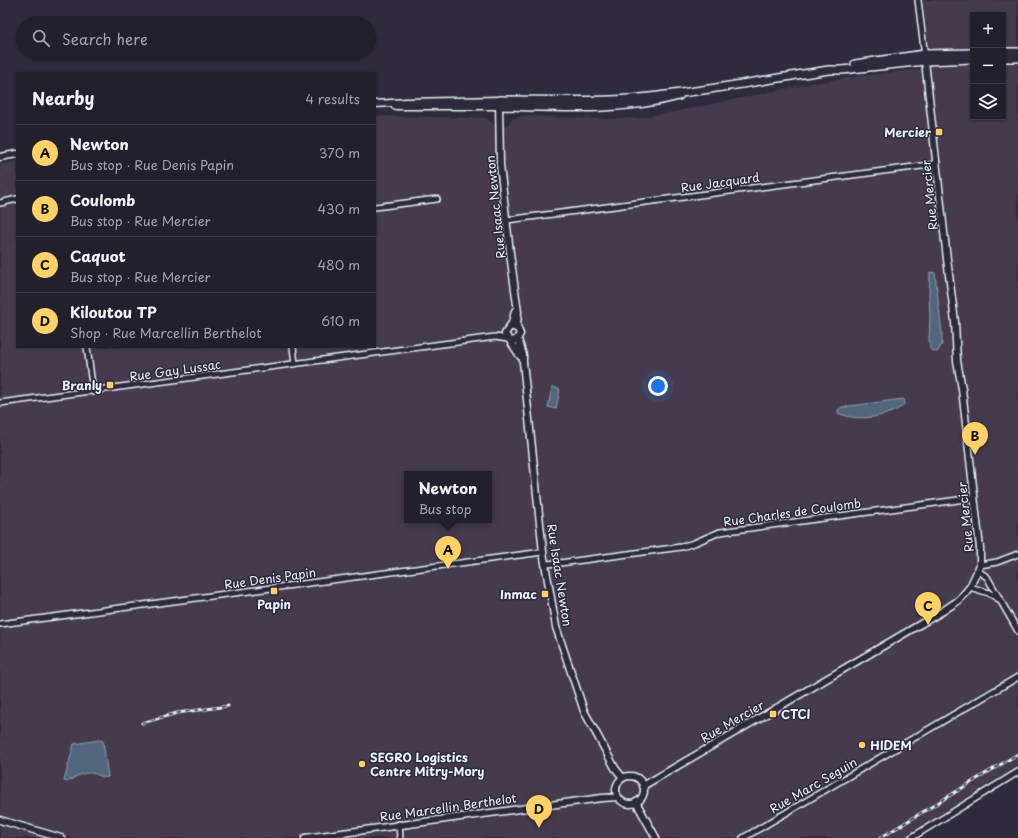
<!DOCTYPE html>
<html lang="en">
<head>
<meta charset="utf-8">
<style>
  body { margin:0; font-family:"Playpen Sans",sans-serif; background:#2f2d3a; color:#f1f3f6 }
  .controls { position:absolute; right:12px; top:12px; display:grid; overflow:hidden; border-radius:0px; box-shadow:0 1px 3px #0004 }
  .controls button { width:36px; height:36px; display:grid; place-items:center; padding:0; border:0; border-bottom:1px solid #403e4a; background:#23202e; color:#f1f3f6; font:20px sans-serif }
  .you { position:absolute; left:658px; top:386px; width:14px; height:14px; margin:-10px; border:3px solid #fff; border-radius:50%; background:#1a73e8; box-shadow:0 0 0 6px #1a73e833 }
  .badge { display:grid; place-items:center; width:26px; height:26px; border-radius:50%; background:#ffd166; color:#111; font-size:13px; font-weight:700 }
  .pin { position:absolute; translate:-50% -33px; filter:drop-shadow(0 1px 2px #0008) }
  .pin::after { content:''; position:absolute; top:21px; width:14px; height:12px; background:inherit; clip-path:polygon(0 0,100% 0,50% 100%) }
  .popup { position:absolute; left:404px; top:471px; width:88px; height:52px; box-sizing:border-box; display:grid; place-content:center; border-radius:0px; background:#23202e; filter:drop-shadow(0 1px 3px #0005); font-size:13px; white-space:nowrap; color:#a3a3aa }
  .popup b { font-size:15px; color:#f1f3f6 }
  .popup::after { content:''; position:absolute; left:50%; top:100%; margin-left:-8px; border:8px solid transparent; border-top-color:#23202e }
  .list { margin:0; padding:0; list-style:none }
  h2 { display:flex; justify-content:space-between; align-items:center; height:52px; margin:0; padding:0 16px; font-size:17px }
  h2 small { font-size:13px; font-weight:400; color:#a3a3aa }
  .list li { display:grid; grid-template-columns:26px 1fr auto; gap:12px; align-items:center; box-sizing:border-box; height:56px; padding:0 16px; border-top:1px solid #403e4a }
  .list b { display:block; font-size:15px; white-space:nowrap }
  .list p { margin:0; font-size:13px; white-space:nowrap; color:#a3a3aa }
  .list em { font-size:13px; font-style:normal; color:#a3a3aa }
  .icon { flex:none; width:22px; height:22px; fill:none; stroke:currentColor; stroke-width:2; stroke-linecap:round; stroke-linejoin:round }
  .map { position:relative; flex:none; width:1018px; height:838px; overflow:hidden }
  .search { position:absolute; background:#23202e; box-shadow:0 1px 3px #0004; left:16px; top:16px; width:360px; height:44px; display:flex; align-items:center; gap:10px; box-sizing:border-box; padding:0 14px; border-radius:22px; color:#a3a3aa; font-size:15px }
  .panel { position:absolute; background:#23202e; box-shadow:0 1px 3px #0004; left:16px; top:72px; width:360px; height:276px; border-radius:0px }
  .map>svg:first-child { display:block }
</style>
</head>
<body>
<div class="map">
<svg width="1018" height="838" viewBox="0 0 1018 838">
  <rect width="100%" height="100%" fill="#2f2a3d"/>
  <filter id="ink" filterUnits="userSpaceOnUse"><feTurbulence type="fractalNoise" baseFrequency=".025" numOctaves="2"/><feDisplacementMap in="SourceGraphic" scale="8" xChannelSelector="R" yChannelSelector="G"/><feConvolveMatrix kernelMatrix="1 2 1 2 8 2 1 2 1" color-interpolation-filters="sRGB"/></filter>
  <g filter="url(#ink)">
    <path fill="#443a4e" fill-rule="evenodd" d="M 923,0 L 1018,0 L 1018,768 L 904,838 L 0,838 L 0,165 L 17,161 L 17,347 L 375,347 L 375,116 L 486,118 L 494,125 L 507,126 L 512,119 L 524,116 L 606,119 L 639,118 L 673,112 L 814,83 L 852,77 L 931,68 ZM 973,15 L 1003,15 L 1003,117 L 973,117 ZM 407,474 L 489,474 L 489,520 L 407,520 Z"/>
    <path fill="#51667c" stroke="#8d9eae" d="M 930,272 L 935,273 L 942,334 L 942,344 L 938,351 L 936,352 L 930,349 L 929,339 L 930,316 L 929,295 Z
      M 552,387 L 560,389 L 556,409 L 548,407 Z
      M 903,399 L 905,401 C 904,407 899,408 894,411 C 879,418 854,421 838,413 L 838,410 L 842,407 Z
      M 99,740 L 103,741 L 108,777 C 102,779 98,774 92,773 C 83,772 75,777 67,782 L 64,781 L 74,744 Z"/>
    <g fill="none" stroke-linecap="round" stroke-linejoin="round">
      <g stroke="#e8f1f8" stroke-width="8">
        <path id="minor" d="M 918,0 L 925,57
          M 0,203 L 17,199
          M 375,207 L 437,199
          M 507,220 L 937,164
          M 87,347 L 93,392
          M 293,347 L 295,364
          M 0,403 L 495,337 L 508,339
          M 545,564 L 560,563 L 681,547 L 694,543 L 720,532 L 973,498
          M 980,565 L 997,562 L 1018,554
          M 978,571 L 987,577 L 1018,631
          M 970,587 L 989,593 L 1000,600
          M 0,624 L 543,552
          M 399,824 L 400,838
          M 743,838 L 1018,677
          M 911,838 L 1018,772"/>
      </g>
      <g stroke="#e8f1f8" stroke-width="9">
        <path id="tertiary" d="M 375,104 L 407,102 L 499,100 L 500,165 L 511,261 L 518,312 L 517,325 L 518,329
          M 395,106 L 499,106
          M 0,157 L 17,154
          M 509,327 L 514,327 L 518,329 L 520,334 L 516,340 L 510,341 L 505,334 L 512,323 L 515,311
          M 518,339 L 523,355 L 523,362 L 543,552 L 556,627 L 584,711 L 615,768 L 623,778
          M 510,341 L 520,356
          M616 790a14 14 0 1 1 28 0a14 14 0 1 1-28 0Z
          M 643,786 L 943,611 L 959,600 L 970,587 L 980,565 L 980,548 L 962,389 L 957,361 L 955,322 L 947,259 L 925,61
          M 636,802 L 656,838
          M 0,820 L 61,838
          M 305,838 L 602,798 L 618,797"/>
      </g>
      <g stroke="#e8f1f8" stroke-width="10">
        <path id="secondary" d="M 1003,52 L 1018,52
          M 1003,58 L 1018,58
          M 855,64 L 925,54 L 973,53
          M 499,100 C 543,100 587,102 630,99 C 697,93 763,80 829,70 L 842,70 L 925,61 L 973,59
          M 499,106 C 558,107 622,112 679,96"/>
      </g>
      <use href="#minor" stroke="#2f2a3d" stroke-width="5"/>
      <use href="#tertiary" stroke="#2f2a3d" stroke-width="6"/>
      <use href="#secondary" stroke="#2f2a3d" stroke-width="7"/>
      <g stroke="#e8f1f8" stroke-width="3">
        <path id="rail" d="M 142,723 L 177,713 L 228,706
          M 880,838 L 1018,754"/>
      </g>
      <use href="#rail" stroke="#2f2a3d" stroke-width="1.5" stroke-dasharray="4.5" stroke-linecap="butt"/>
    </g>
  </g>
  <g fill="#ffd166" stroke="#2f2a3d" stroke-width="1.5">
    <rect x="935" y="128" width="8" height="8" rx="2"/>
    <rect x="106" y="381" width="8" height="8" rx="2"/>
    <rect x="270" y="587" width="8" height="8" rx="2"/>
    <rect x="541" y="590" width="8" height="8" rx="2"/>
    <rect x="769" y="710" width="8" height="8" rx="2"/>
    <circle cx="862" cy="745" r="4"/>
    <circle cx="362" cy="764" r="4"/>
  </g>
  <g text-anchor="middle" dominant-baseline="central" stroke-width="3" stroke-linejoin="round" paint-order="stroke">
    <g font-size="12" font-weight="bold" fill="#e8f1f8" stroke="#2f2a3d" text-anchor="end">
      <text x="931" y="132">Mercier</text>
      <text x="102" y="385">Branly</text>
      <text x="537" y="594">Inmac</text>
      <text x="274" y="604" text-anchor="middle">Papin</text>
      <text x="781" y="714" text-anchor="start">CTCI</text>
      <text x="870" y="745" text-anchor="start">HIDEM</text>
      <text x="370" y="757" text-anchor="start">SEGRO Logistics<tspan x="370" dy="14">Centre Mitry-Mory</tspan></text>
    </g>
    <g font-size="12" fill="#e8f1f8" stroke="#2f2a3d">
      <text transform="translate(720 182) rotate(-8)">Rue Jacquard</text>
      <text transform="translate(929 195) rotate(-96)">Rue Mercier</text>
      <text transform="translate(495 207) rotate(-96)">Rue Isaac Newton</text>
      <text transform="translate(175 370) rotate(-8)">Rue Gay Lussac</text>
      <text transform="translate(792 512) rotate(-8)">Rue Charles de Coulomb</text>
      <text transform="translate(965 517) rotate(-96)">Rue Mercier</text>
      <text transform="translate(560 575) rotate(81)">Rue Isaac Newton</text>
      <text transform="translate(270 578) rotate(-8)">Rue Denis Papin</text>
      <text transform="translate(732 721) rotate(-30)">Rue Mercier</text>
      <text transform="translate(813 785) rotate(-30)">Rue Marc Seguin</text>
      <text transform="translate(448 807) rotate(-8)">Rue Marcellin Berthelot</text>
    </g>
  </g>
</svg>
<div class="controls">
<button>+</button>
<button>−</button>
<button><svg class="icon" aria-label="layers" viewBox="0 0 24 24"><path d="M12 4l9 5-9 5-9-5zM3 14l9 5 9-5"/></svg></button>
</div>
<div class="you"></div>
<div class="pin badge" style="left:448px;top:569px">A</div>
<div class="popup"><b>Newton</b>Bus stop</div>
<div class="pin badge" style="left:975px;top:455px">B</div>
<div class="pin badge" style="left:928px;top:625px">C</div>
<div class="pin badge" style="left:539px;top:828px">D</div>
<div class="search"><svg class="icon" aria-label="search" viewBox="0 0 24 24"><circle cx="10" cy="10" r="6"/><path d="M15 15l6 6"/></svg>Search here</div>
<section class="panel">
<h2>Nearby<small>4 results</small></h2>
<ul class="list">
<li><span class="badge">A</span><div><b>Newton</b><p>Bus stop · Rue Denis Papin</p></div><em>370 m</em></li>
<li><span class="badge">B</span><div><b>Coulomb</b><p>Bus stop · Rue Mercier</p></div><em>430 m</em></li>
<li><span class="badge">C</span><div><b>Caquot</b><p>Bus stop · Rue Mercier</p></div><em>480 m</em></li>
<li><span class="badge">D</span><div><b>Kiloutou TP</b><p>Shop · Rue Marcellin Berthelot</p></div><em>610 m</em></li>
</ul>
</section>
</div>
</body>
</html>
